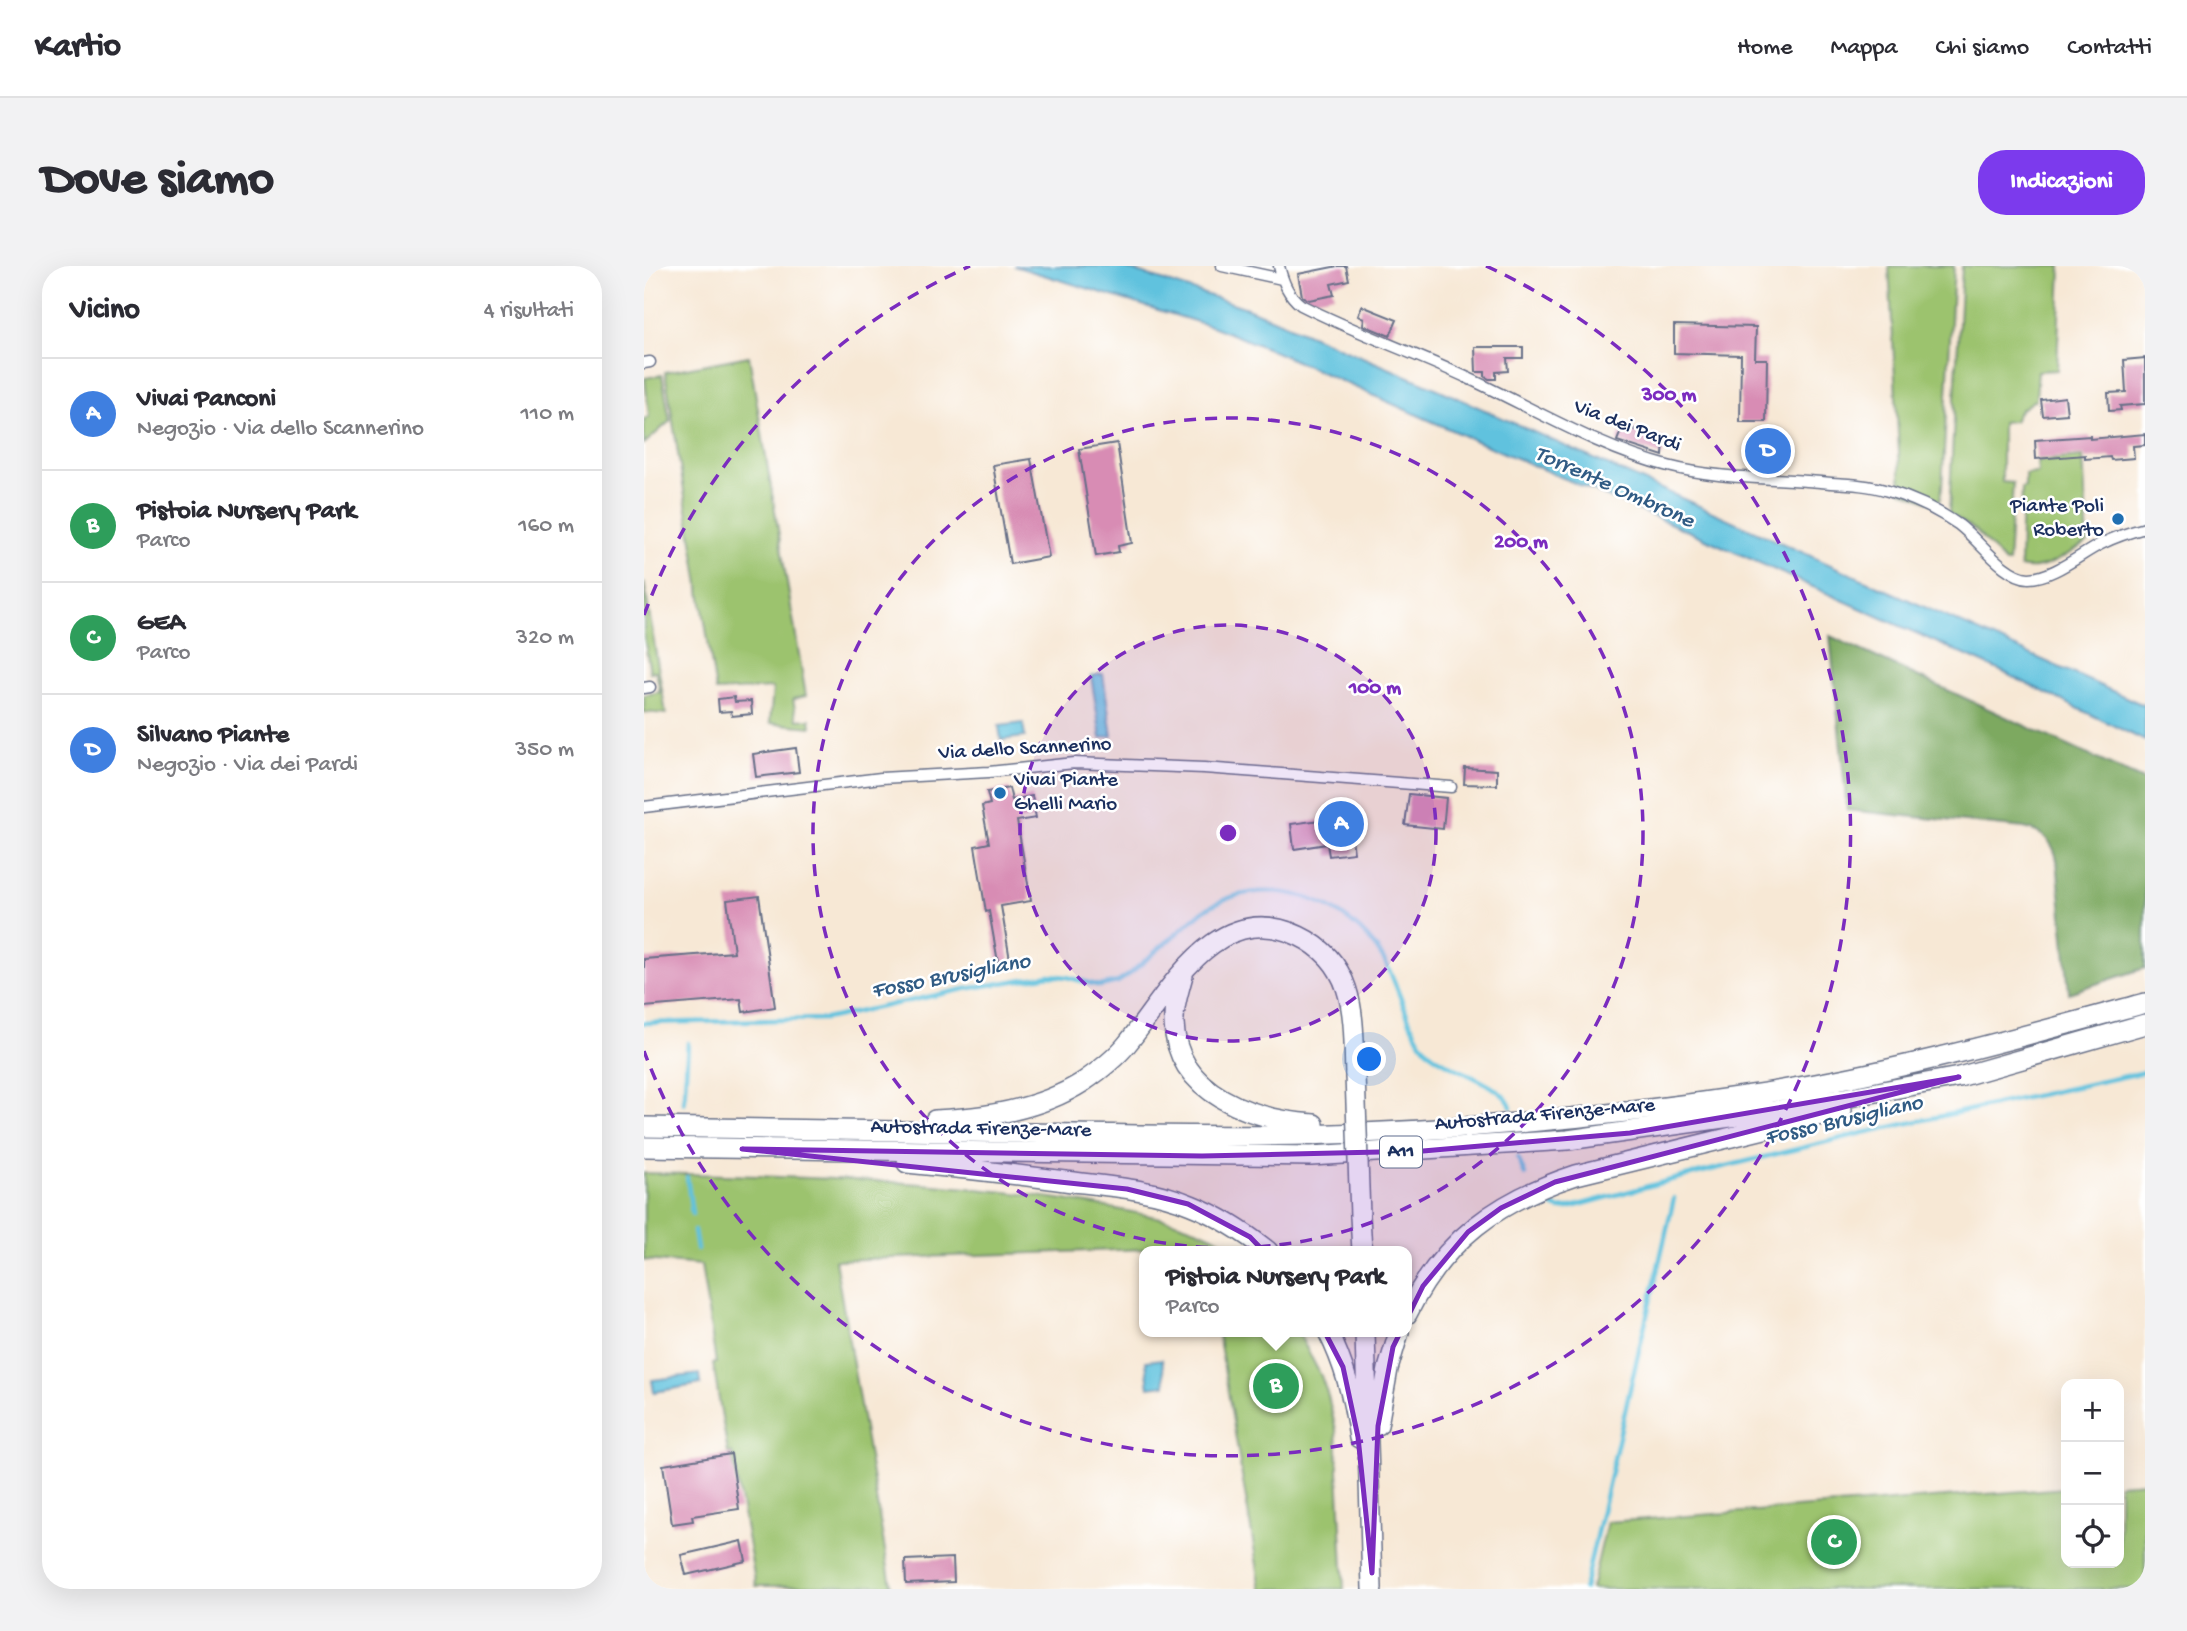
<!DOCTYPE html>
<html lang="it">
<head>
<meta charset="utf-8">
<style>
  body { margin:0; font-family:"Gochi Hand",sans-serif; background:#f2f2f3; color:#2b2b33 }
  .controls { position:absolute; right:21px; bottom:21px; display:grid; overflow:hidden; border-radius:14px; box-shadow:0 7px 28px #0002 }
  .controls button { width:63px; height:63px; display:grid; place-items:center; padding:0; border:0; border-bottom:2px solid #e1e1e2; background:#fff; color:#2b2b33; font:35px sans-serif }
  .you { position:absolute; left:726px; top:794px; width:24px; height:24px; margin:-18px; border:5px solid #fff; border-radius:50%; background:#1a73e8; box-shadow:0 0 0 10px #1a73e833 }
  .badge { display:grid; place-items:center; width:46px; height:46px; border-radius:50%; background:#7c3aed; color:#fff; font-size:23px; font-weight:700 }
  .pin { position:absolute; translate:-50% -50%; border:4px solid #fff; box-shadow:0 2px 7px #0006 }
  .popup { position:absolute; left:495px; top:980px; width:273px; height:91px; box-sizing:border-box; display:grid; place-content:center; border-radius:14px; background:#fff; filter:drop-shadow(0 2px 5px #0005); font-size:23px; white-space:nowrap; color:#7c7c81 }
  .popup b { font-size:26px; color:#2b2b33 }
  .popup::after { content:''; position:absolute; left:50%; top:100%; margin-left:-14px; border:14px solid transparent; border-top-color:#fff }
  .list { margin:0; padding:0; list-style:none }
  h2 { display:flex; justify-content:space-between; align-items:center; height:91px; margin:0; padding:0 28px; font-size:30px }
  h2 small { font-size:23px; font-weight:400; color:#7c7c81 }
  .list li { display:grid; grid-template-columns:46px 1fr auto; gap:21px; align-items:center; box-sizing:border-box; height:112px; padding:0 28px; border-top:2px solid #e1e1e2 }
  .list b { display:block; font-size:26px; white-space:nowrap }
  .list p { margin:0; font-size:23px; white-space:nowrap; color:#7c7c81 }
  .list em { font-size:23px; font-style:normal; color:#7c7c81 }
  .icon { flex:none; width:38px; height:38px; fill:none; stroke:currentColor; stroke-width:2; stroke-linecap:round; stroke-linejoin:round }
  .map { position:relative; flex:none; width:1501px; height:1323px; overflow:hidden; border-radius:28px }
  header { display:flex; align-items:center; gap:42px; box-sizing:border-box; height:98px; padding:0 35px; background:#fff; border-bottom:2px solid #e1e1e2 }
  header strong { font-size:33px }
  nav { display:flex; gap:38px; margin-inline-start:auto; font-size:24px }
  .intro { display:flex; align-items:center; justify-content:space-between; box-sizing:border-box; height:168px; padding:0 42px }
  h1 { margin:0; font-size:49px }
  .button { padding:18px 32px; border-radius:28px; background:#7c3aed; color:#fff; font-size:24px; font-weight:700 }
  main { display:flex; gap:42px; padding:0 42px }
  aside { flex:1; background:#fff; border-radius:28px; box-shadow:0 7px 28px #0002 }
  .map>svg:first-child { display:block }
</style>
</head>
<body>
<header>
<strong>Kartio</strong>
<nav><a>Home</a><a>Mappa</a><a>Chi siamo</a><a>Contatti</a></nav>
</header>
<div class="intro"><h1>Dove siamo</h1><a class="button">Indicazioni</a></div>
<main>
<aside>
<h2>Vicino<small>4 risultati</small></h2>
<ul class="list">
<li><span class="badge" style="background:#3f7fe0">A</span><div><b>Vivai Panconi</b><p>Negozio · Via dello Scannerino</p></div><em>110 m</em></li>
<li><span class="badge" style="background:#2e9e5b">B</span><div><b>Pistoia Nursery Park</b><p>Parco</p></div><em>160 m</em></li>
<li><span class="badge" style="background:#2e9e5b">C</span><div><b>GEA</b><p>Parco</p></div><em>320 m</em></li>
<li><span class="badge" style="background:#3f7fe0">D</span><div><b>Silvano Piante</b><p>Negozio · Via dei Pardi</p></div><em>350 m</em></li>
</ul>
</aside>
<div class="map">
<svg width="1501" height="1323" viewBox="0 0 1501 1323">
  <rect width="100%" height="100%" fill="#fff"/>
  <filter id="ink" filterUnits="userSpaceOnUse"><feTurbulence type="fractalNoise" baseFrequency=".0143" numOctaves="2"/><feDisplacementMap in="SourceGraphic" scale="14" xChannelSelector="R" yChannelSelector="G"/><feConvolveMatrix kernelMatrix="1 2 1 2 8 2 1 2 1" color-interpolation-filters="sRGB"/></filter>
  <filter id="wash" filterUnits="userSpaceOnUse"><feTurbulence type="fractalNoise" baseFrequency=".00686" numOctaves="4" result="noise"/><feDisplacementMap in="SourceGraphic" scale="28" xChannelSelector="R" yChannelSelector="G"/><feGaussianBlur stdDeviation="1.57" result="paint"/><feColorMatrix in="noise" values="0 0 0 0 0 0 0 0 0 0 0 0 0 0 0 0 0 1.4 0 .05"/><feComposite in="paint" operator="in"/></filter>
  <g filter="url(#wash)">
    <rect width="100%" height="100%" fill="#f7e8d5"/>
    <path fill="#9cc36e" stroke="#5c7966" stroke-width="2" d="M 1245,0 L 1310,0 L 1298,222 L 1296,233 L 1291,238 L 1257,224 Z
      M 1318,0 L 1417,0 L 1413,104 L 1394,105 L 1392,133 L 1376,144 L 1370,155 L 1358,156 L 1358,216 L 1369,217 L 1364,297 L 1361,297 L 1332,265 L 1305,247 Z
      M 105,90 L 162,430 L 149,433 L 153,454 L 166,453 L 167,461 L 126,457 L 129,422 L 72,425 L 21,106 Z
      M 18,109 L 26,155 L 0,178 L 0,153 L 5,151 L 1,112 Z
      M 1439,191 L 1444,276 C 1424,287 1400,308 1376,301 L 1378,222 L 1381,221 L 1381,208 L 1394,207 L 1393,195 Z
      M 0,315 L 2,328 L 22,448 L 0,446 L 0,429 L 16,426 L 12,405 L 6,406 L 0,371 Z
      M 0,907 C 155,911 310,913 462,941 C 507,950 556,957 593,985 L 561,985 L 560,981 L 191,994 L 247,1319 L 112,1320 L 88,1187 L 84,1187 L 69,1098 L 72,1097 L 57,999 L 0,994 Z
      M 574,1066 L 654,1066 L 677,1110 L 684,1130 L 692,1164 L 700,1323 L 617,1323 Z
      M 1501,1216 L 1501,1323 L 947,1323 L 963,1256 L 1422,1222 L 1422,1297 L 1475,1297 L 1475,1218 Z"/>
    <path fill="#7da961" stroke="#4c6c60" stroke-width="2" d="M 1186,370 L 1501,515 L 1501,702 L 1425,727 L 1413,594 C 1409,575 1399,566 1380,562 L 1203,544 Z"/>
    <path fill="#60c2de" stroke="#3e789e" stroke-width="2" d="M 370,0 L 475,0 L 603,42 L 796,124 L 1495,437 L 1501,439 L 1501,475 L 1359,406 L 1044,265 L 832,175 L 625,83 L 570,61 Z
      M 459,408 L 468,470 L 457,472 L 447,410 Z
      M 379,457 L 381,471 L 357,474 L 355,460 Z
      M 518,1093 L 521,1119 L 505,1121 L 502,1095 Z
      M 56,1108 L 57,1118 L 10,1126 L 8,1114 Z"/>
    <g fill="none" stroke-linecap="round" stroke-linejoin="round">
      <path stroke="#60c2de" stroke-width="4.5" d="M 0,757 L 181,753 L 321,723 L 406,709 L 423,711 L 456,720 L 474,716 L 483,710 L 559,645 C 621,603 705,633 740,694 C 755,719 764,765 784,785 C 802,803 862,819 867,841
        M 40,837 L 44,777
        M 874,892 L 881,909
        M 43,911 L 48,948
        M 909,940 L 915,943 L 924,942 L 1038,911 L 1219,867 L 1501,806
        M 50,964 L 53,983
        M 940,1323 L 1030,932"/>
    </g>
    <g id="blocks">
      <path fill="#d88cb4" d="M 694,0 L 702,0 L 705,14 L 687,18 L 690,29 L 665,34 L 658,30 L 654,8 Z
        M 718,40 L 753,54 L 746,70 L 719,59 L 720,52 L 714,50 Z
        M 1030,59 L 1112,61 L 1111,93 L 1123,93 L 1122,156 L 1096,156 L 1097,89 L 1030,87 Z
        M 831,81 L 879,81 L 879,92 L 863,92 L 864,105 L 852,106 L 852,113 L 845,113 L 841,111 L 841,106 L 832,106 Z
        M 1501,92 L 1501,138 L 1476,140 L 1477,144 L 1465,145 L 1464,127 L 1482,126 L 1480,94 Z
        M 1421,131 L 1423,148 L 1399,150 L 1397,134 Z
        M 989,163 L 1020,172 L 1019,190 L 973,175 L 977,165 L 987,166 Z
        M 1501,168 L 1501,179 L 1489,180 L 1490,192 L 1467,194 L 1466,191 L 1441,193 L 1441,189 L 1392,193 L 1391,174 L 1446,170 L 1446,173 Z
        M 473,177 L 488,277 L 474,280 L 475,286 L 452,290 L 435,183 Z
        M 387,193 L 405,291 L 366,298 L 349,199 Z
        M 90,431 L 91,436 L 107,435 L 108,448 L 88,450 L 87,445 L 75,446 L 74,433 Z
        M 152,482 L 155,506 L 112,511 L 109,488 Z
        M 821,502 L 853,504 L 853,519 L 820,518 Z
        M 365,522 L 368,534 L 388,530 L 392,552 L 373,555 L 387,635 L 357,640 L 366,694 L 354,696 L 345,645 L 342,646 L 331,580 L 345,577 L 338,540 L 346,538 L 343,526 Z
        M 765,528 L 802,532 L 799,563 L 761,559 Z
        M 705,550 L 710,587 L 685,590 L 683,578 L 650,583 L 647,558 Z
        M 115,630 L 131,741 L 99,746 L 97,733 L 0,741 L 0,693 L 90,686 L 83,634 Z
        M 87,1188 L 95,1243 L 48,1250 L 49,1255 L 28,1258 L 19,1199 Z
        M 98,1275 L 102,1295 L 42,1309 L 37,1289 Z
        M 309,1292 L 310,1316 L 262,1318 L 261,1294 Z"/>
    </g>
  </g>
  <g filter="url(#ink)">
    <use href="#blocks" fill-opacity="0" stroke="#687088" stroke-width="2"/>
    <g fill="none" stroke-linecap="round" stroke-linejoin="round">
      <g stroke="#687088" stroke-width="13">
        <path id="street" d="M 578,0 L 638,13
          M 635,0 C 639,16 644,29 657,39 C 712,67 771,87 826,113 C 888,142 959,184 1024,200 C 1077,214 1132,211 1187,217 C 1206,218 1226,219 1244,225 C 1268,232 1295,245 1315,259 C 1336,275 1360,311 1385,312 C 1408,312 1437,288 1457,278 C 1471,271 1486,266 1501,262
          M 0,97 L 6,96
          M 0,422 L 6,421
          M 0,541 L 237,512 L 345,506 L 430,497 L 560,502 L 807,521"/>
      </g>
      <g stroke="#687088" stroke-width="22">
        <path id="highway" d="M 539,709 C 535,725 529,741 530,757 C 532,829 611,854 670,858
          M 291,854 C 341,852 395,844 439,816 C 455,805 471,793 483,778 C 526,726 572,631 655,670 C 714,698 709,754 711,809
          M 0,861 C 127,863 254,865 380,867 C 474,869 568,871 662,869 C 808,865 956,852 1101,830 C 1237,810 1369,773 1501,737
          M 0,881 L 667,890 L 924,874 L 1129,845 L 1315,811 L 1501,758
          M 263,897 C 316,902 369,908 421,915 C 463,920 508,923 547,939 C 575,950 600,966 624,985
          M 716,950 L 718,985
          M 763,1048 C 799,974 855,934 932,909 L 1198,844
          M 684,1066 C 701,1099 710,1135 715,1172
          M 721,1066 L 728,1323
          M 734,1159 L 744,1103 L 755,1066"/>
      </g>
      <use href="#street" stroke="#fff" stroke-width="10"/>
      <use href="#highway" stroke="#fff" stroke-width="19"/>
      <g stroke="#687088" stroke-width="22" stroke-linecap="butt">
        <path id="highway-bridge" d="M 711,809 L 716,950"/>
      </g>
      <use href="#highway-bridge" stroke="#fff" stroke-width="19"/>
    </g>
  </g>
  <path fill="#7b2cbf" fill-opacity="0.2" stroke="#7b2cbf" stroke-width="5" stroke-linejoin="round" d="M 1315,811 L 911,916 L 857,942 L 824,966 L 779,1020 L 749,1081 L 734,1160 L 728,1307 L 714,1171 L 699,1101 L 661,1028 L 606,971 L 544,938 L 483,923 L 98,883 L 558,890 L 779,885 L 986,867 Z"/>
  <circle cx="584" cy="567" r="208" fill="#7b2cbf" fill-opacity=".12"/>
  <g fill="none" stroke="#7b2cbf" stroke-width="3.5" stroke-dasharray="12 9">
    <circle cx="584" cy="567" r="208"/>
    <circle cx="584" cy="567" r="415"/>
    <path d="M0 349A623 623 0 0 1 326 0M842 0A623 623 0 1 1 0 785"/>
  </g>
  <g fill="#1f6fb2" stroke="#fff" stroke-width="2.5">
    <circle cx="1474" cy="253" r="7"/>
    <circle cx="356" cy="527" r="7"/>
  </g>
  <g text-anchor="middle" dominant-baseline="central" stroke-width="5" stroke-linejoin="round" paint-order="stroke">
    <rect fill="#fff" stroke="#5f6d8e" stroke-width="2" x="736" y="870.5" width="42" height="31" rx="5"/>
    <g font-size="19" font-weight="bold" fill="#1b2f5e">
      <text x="757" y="886">A11</text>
    </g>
    <g font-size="21" fill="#1b2f5e" stroke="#fff">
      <text transform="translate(983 161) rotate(21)">Via dei Pardi</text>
      <text transform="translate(381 484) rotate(-3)">Via dello Scannerino</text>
      <text transform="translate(901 850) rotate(-5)">Autostrada Firenze-Mare</text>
      <text transform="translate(337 864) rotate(1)">Autostrada Firenze-Mare</text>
    </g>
    <g font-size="21" fill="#1b2f5e" stroke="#fff" text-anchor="end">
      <text x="1460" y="241">Piante Poli<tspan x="1460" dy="24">Roberto</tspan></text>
      <text x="370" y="515" text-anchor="start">Vivai Piante<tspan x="370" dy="24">Ghelli Mario</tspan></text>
    </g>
    <g font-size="23" font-style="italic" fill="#305b84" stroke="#fff">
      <text transform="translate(970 222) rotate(24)">Torrente Ombrone</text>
      <text transform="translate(307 711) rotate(-11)">Fosso Brusigliano</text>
      <text transform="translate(1200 855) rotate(-13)">Fosso Brusigliano</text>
    </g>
  </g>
  <circle cx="584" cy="567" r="10" fill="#7b2cbf" stroke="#fff" stroke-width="3.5"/>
  <g font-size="21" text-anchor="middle" font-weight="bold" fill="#7b2cbf" stroke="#fff" stroke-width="5" stroke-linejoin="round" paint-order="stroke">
    <text x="1025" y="134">300 m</text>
    <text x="877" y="281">200 m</text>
    <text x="731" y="427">100 m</text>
  </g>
</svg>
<div class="controls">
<button>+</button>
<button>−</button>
<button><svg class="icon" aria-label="locate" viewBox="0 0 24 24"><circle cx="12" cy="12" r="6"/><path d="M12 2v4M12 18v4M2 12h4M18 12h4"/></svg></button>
</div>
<div class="you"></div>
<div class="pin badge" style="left:697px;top:558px;background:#3f7fe0">A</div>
<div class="pin badge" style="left:632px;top:1120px;background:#2e9e5b">B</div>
<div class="popup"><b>Pistoia Nursery Park</b>Parco</div>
<div class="pin badge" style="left:1190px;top:1276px;background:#2e9e5b">C</div>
<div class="pin badge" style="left:1124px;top:185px;background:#3f7fe0">D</div>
</div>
</main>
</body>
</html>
